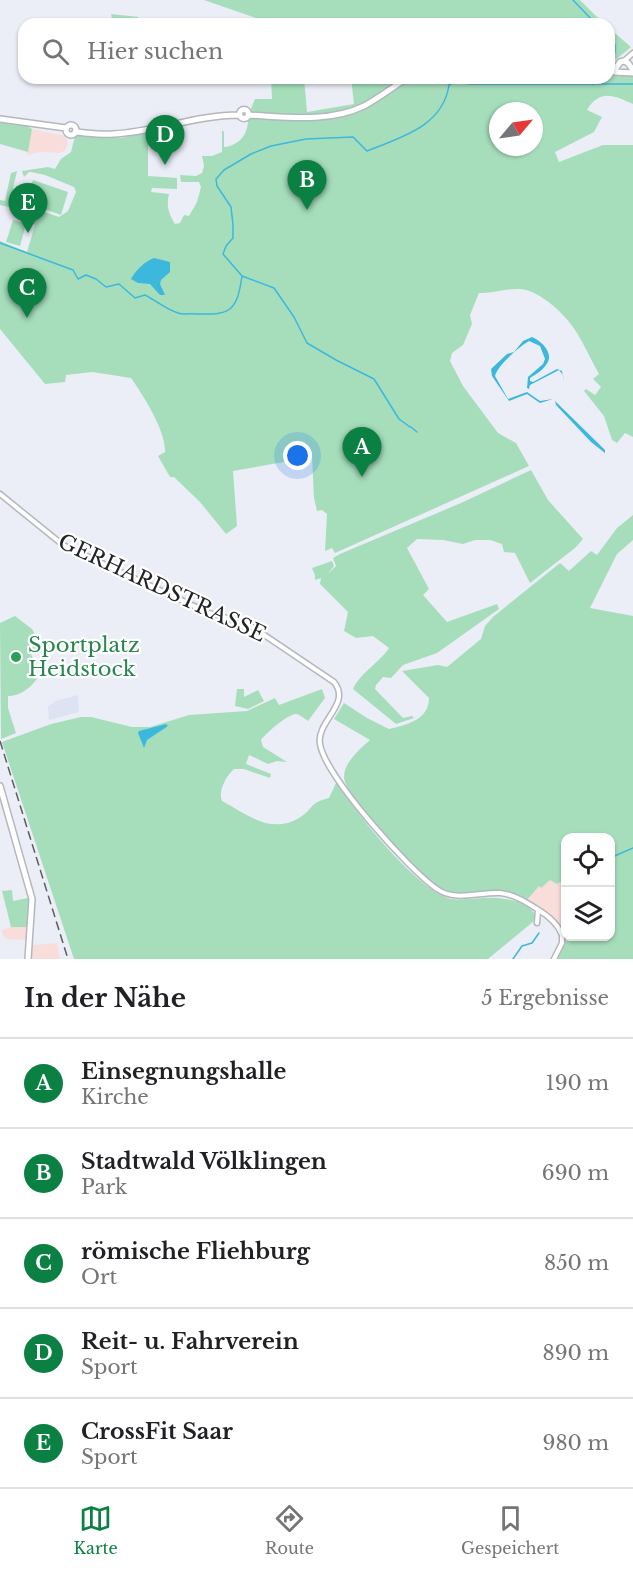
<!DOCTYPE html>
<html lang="de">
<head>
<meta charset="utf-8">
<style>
  body { margin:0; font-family:"Libre Baskerville",serif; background:#f2f2f2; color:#202124 }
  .controls { position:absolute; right:18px; bottom:18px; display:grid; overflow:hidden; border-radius:12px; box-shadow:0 2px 4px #0004 }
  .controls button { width:54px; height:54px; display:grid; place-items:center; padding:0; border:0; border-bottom:2px solid #e0e0e0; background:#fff; color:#202124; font:30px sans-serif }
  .compass { position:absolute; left:489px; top:102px; width:54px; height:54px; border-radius:50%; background:#fff; box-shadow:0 2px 4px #0004; rotate:61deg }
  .you { position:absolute; left:298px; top:456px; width:21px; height:21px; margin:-15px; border:4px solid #fff; border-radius:50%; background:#1a73e8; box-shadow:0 0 0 9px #1a73e833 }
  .badge { display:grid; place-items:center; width:39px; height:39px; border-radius:50%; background:#0b8043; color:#fff; font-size:20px; font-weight:700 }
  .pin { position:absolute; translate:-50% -50px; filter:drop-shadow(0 2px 3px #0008) }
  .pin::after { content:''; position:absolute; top:32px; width:21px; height:18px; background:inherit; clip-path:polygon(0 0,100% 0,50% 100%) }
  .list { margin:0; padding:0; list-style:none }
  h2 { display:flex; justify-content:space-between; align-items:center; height:78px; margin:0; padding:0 24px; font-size:26px }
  h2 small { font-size:20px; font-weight:400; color:#757577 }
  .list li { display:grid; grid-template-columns:39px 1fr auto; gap:18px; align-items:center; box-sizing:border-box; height:90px; padding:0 24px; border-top:2px solid #e0e0e0 }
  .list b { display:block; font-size:22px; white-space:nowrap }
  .list p { margin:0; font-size:20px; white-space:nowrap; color:#757577 }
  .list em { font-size:20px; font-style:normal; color:#757577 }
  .icon { flex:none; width:33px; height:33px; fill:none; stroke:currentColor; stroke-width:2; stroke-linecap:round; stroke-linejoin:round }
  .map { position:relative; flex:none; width:633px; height:959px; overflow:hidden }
  .search { position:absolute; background:#fff; box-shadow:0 2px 4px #0004; left:18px; right:18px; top:18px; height:66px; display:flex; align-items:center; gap:15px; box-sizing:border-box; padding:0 21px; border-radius:18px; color:#757577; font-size:22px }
  .sheet { height:528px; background:#fff }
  nav { display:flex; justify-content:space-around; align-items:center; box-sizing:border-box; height:84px; border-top:2px solid #e0e0e0; background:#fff; font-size:16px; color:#757577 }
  nav a { display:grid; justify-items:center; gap:3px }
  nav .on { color:#0b8043 }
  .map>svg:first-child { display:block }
</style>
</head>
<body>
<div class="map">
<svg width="633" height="959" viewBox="0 0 633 959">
  <rect width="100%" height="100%" fill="#ebeef6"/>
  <path fill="#f8dddb" d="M 32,129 L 65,136 L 68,142 L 65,151 L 59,153 L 40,152 L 27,155 Z
    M 550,880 L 560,882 L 565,889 L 566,936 L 571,937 L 571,941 L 564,941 L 563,931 L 552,918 L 527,900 L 535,889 L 539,886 L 541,888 Z
    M 11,927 L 28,927 L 27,940 L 7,939 L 4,937 L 1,931 Z
    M 57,943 L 60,959 L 30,959 L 32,945 Z"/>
  <path fill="#dde3f2" d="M 78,695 L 79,712 L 49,720 L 48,707 L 55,701 Z"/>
  <path fill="#a6debc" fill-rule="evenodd" d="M 204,0 L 580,0 L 604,24 L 273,24 Z
    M 111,14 L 138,17 L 140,24 L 113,24 Z
    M 609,28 L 631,47 L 614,61 L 613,74 L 633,75 L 633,104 C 615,96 600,88 587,110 L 602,117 L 594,132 L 555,152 L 559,162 L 603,145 L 633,145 L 633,437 L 625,433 L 617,443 L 612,440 L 604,416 L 584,391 L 586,389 L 595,395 L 601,387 L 593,379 L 599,374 C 591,360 585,346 577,333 C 567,316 540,290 520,289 C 506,288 493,294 479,293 L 470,315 L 472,324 L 463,345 L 452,353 L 450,361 L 463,386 L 498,433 L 516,443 L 529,466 L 335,553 L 332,548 L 325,551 L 327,514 L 322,510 L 317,511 L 314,498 L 312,457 L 233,471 L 237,526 L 226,534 L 200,502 L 174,477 L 170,477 L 158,456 L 165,452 C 166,431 143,395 131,378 L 92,372 L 66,375 L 65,382 L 45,384 L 0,329 L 0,241 L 27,252 L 35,225 L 22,213 L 21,208 L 18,208 L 15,205 L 20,184 L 26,187 L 21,204 L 59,217 L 68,211 L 76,192 L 74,187 L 45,175 L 31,172 L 29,172 L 24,177 L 22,171 L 48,167 L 55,169 L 61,159 L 71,152 L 75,136 L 78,134 L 121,138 L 148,132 L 148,176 L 177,178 L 177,189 L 152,188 L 151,192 L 169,194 C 166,206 169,214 175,224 L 180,223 L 184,215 L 189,216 L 197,202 L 201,187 L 199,182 L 181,182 L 180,175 L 196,176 L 202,173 L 204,166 L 202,156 L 212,156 L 222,152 L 222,130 L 224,132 L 224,147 C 239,146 248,134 248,120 L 242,119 L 243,116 L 255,116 L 250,111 L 255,99 L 272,99 L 271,78 L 304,78 L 307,112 L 354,104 L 351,78 L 609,78 ZM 498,111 L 534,111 L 534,147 L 498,147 Z
    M 0,122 L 27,126 L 32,129 L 28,152 L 0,144 Z
    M 17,171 L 9,207 L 0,205 L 0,200 L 5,201 L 11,173 Z
    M 33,180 L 68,192 L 61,215 L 25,202 Z
    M 13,220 L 26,224 L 20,246 L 6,242 Z
    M 531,470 L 548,500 L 583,539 L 575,548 L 530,583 L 515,553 L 504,552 L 502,544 L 490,540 L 475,540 L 463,544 L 443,540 L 417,539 L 407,548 L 429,589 L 423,595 L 447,622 L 497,604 L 499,609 L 437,653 L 403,665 L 391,678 L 383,677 L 376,685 L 375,689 L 403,718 L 412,716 L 414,718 L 396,724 L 353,689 C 360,673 379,663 389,648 L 373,636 L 356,638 L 344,631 L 348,612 L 320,584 L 321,578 L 315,580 L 315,575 L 312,568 L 332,561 L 334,566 L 328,574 L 336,566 L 333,558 L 340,554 L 461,503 Z
    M 633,515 L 633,540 L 617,554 L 590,608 L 633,616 L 633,959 L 557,959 L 564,941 L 570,941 L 571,937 L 610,936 L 610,837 L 566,837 L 565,887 L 560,882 L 557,884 L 550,880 L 541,888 L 539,886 L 527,900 C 496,885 474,902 446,892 C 427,885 343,795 344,777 C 344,762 360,749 370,740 L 334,719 L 344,703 L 367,718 L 389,729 C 406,725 429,720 429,698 L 402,671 L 438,665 L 447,667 L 481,639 L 485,626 L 494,616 L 560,563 L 569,571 L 591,551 L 597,555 L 617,528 Z
    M 15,616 L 32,629 L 42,648 L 31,654 L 37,667 L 32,671 L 37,679 C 29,689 20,696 8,696 L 8,708 L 16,733 L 1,739 L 0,623 Z
    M 237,689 L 244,689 L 244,697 L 258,690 L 264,701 L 248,709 L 235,706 Z
    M 322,689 L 325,698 L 308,721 C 305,719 299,714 296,714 C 289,713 265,734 261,740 L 263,747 L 287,762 L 277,761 L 268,764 L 249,755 L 246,764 L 271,774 L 270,778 L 244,769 L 234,769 C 226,776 218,791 222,801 C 247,814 270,835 299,818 C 314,809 308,803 329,798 L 337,781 C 353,811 419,892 451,899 C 457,900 464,899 470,899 C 488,897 507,896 524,905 C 529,908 534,911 536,917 L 534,921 L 488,959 L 74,959 L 2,742 L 51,724 L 81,717 L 91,717 L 132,727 L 150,727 L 189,715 L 247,711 L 275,698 L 279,705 Z
    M 12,890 L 13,901 L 28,898 L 28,927 L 11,927 L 2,891 Z"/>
  <path fill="#3cb8dd" d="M 154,258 L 170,262 L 170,272 L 161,280 L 160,284 L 165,295 L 160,295 L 150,284 L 138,283 L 131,279 C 135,271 145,261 154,258 Z
    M 532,337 C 542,341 555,354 546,365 C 542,371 536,374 530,378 L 530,381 L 533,382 L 557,369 L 562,371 L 564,382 L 563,375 L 559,370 L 530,385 L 529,389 L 527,388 L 528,377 L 543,364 L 545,359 L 540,346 L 529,341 C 520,346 497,366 495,376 L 508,399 L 527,392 L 540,401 L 553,399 L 540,403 L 527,394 L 509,401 L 492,376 L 491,369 L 507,354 L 514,352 L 523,341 Z
    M 555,401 L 605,450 L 605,453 L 591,442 L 556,405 Z
    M 166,724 L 168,726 L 147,740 L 144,748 L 138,733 L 139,731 Z"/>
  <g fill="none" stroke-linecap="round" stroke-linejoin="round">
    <path stroke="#3cb8dd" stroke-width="1.5" d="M 573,0 L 596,24
      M 609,38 L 615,45 L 615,52 L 609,55
      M 578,84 L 581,78
      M 0,243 L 73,270 L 78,279 L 86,275 L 96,279 L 106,287 L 119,284 L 135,298 L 145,295 C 155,300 167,310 178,313 C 183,315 191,313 197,314 C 231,315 237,311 242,276 L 223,254 L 226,246 L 233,238 L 233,225 L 231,207 L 217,186 L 216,179 L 224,170 L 251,154 L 271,146 L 306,139 L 353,137 L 367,151 C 402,137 443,126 449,85 L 454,82 L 471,84 L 633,84
      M 242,276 L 274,288 L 294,317 L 307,343 L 336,360 L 374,379 L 399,419 L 410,427
      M 411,427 L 417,432
      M 610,858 L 633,848
      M 513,959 L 522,946 L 532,943 L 539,933"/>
    <g stroke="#b4b7be" stroke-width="7">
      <path id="minor" d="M 624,61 L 633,53
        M 0,494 L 63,545 L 209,613 L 248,624 L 334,682 C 352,704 316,721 320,744 C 325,776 409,870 437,889 C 455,902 479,892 500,893 C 513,894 526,902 537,909 C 547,915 558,924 562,935 L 562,943 L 554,959
        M 537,923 L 538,910"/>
    </g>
    <g stroke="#b4b7be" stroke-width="8">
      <path id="major" d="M 609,71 L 616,68 L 620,62 L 624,61 L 628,63 L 633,70
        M 614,72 L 633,73
        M239.5 114a4.5 4.5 0 1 1 9 0a4.5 4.5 0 1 1-9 0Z
        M 248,115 C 286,117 329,123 364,106 C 379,98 393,87 407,78
        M 0,119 L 66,128
        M66 130a5 5 0 1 1 10 0a5 5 0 1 1-10 0Z
        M 75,132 C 88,133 101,135 113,134 C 156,132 196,115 239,115
        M 0,786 L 32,899 L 28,959"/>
    </g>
    <use href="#minor" stroke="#fff" stroke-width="4"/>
    <use href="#major" stroke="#fff" stroke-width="5"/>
    <path stroke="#5b5d61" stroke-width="1.5" stroke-dasharray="9 4.5" stroke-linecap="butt" d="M 0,741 L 68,959"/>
  </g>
  <circle fill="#2e9e5b" stroke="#fff" stroke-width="2" cx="16" cy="657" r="6"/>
  <g text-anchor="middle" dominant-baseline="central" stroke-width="4.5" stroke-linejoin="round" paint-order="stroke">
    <g font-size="21" fill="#222326" stroke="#fff">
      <text transform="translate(162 588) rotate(25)">GERHARDSTRASSE</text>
    </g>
    <g font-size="21" fill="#27864d" stroke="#fff" text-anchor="start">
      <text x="28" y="645">Sportplatz<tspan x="28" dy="24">Heidstock</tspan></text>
    </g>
  </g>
</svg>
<div class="controls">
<button><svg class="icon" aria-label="locate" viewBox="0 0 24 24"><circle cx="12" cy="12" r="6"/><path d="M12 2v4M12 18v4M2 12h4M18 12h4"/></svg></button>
<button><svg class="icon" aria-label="layers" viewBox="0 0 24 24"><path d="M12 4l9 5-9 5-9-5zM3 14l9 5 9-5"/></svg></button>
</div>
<svg class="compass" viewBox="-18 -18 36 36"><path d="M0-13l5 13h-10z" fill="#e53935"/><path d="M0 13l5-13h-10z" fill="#757577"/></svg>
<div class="you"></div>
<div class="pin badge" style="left:362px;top:477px">A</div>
<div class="pin badge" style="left:307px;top:210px">B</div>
<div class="pin badge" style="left:27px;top:318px">C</div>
<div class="pin badge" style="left:165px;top:165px">D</div>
<div class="pin badge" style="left:28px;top:233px">E</div>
<div class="search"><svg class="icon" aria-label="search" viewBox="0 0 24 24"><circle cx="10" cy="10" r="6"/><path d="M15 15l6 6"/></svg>Hier suchen</div>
</div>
<section class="sheet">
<h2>In der Nähe<small>5 Ergebnisse</small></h2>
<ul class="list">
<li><span class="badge">A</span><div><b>Einsegnungshalle</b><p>Kirche</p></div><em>190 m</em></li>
<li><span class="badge">B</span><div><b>Stadtwald Völklingen</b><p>Park</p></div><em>690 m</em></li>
<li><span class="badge">C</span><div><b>römische Fliehburg</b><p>Ort</p></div><em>850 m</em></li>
<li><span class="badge">D</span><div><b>Reit- u. Fahrverein</b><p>Sport</p></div><em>890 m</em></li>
<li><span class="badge">E</span><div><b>CrossFit Saar</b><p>Sport</p></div><em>980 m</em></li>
</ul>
</section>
<nav>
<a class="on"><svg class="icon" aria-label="map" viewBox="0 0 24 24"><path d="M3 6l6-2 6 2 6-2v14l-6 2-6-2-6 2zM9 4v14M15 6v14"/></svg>Karte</a>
<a><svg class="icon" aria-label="directions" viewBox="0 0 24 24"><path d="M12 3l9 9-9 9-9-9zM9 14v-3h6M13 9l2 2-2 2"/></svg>Route</a>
<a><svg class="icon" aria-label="saved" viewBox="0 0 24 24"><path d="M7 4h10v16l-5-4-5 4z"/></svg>Gespeichert</a>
</nav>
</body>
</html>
